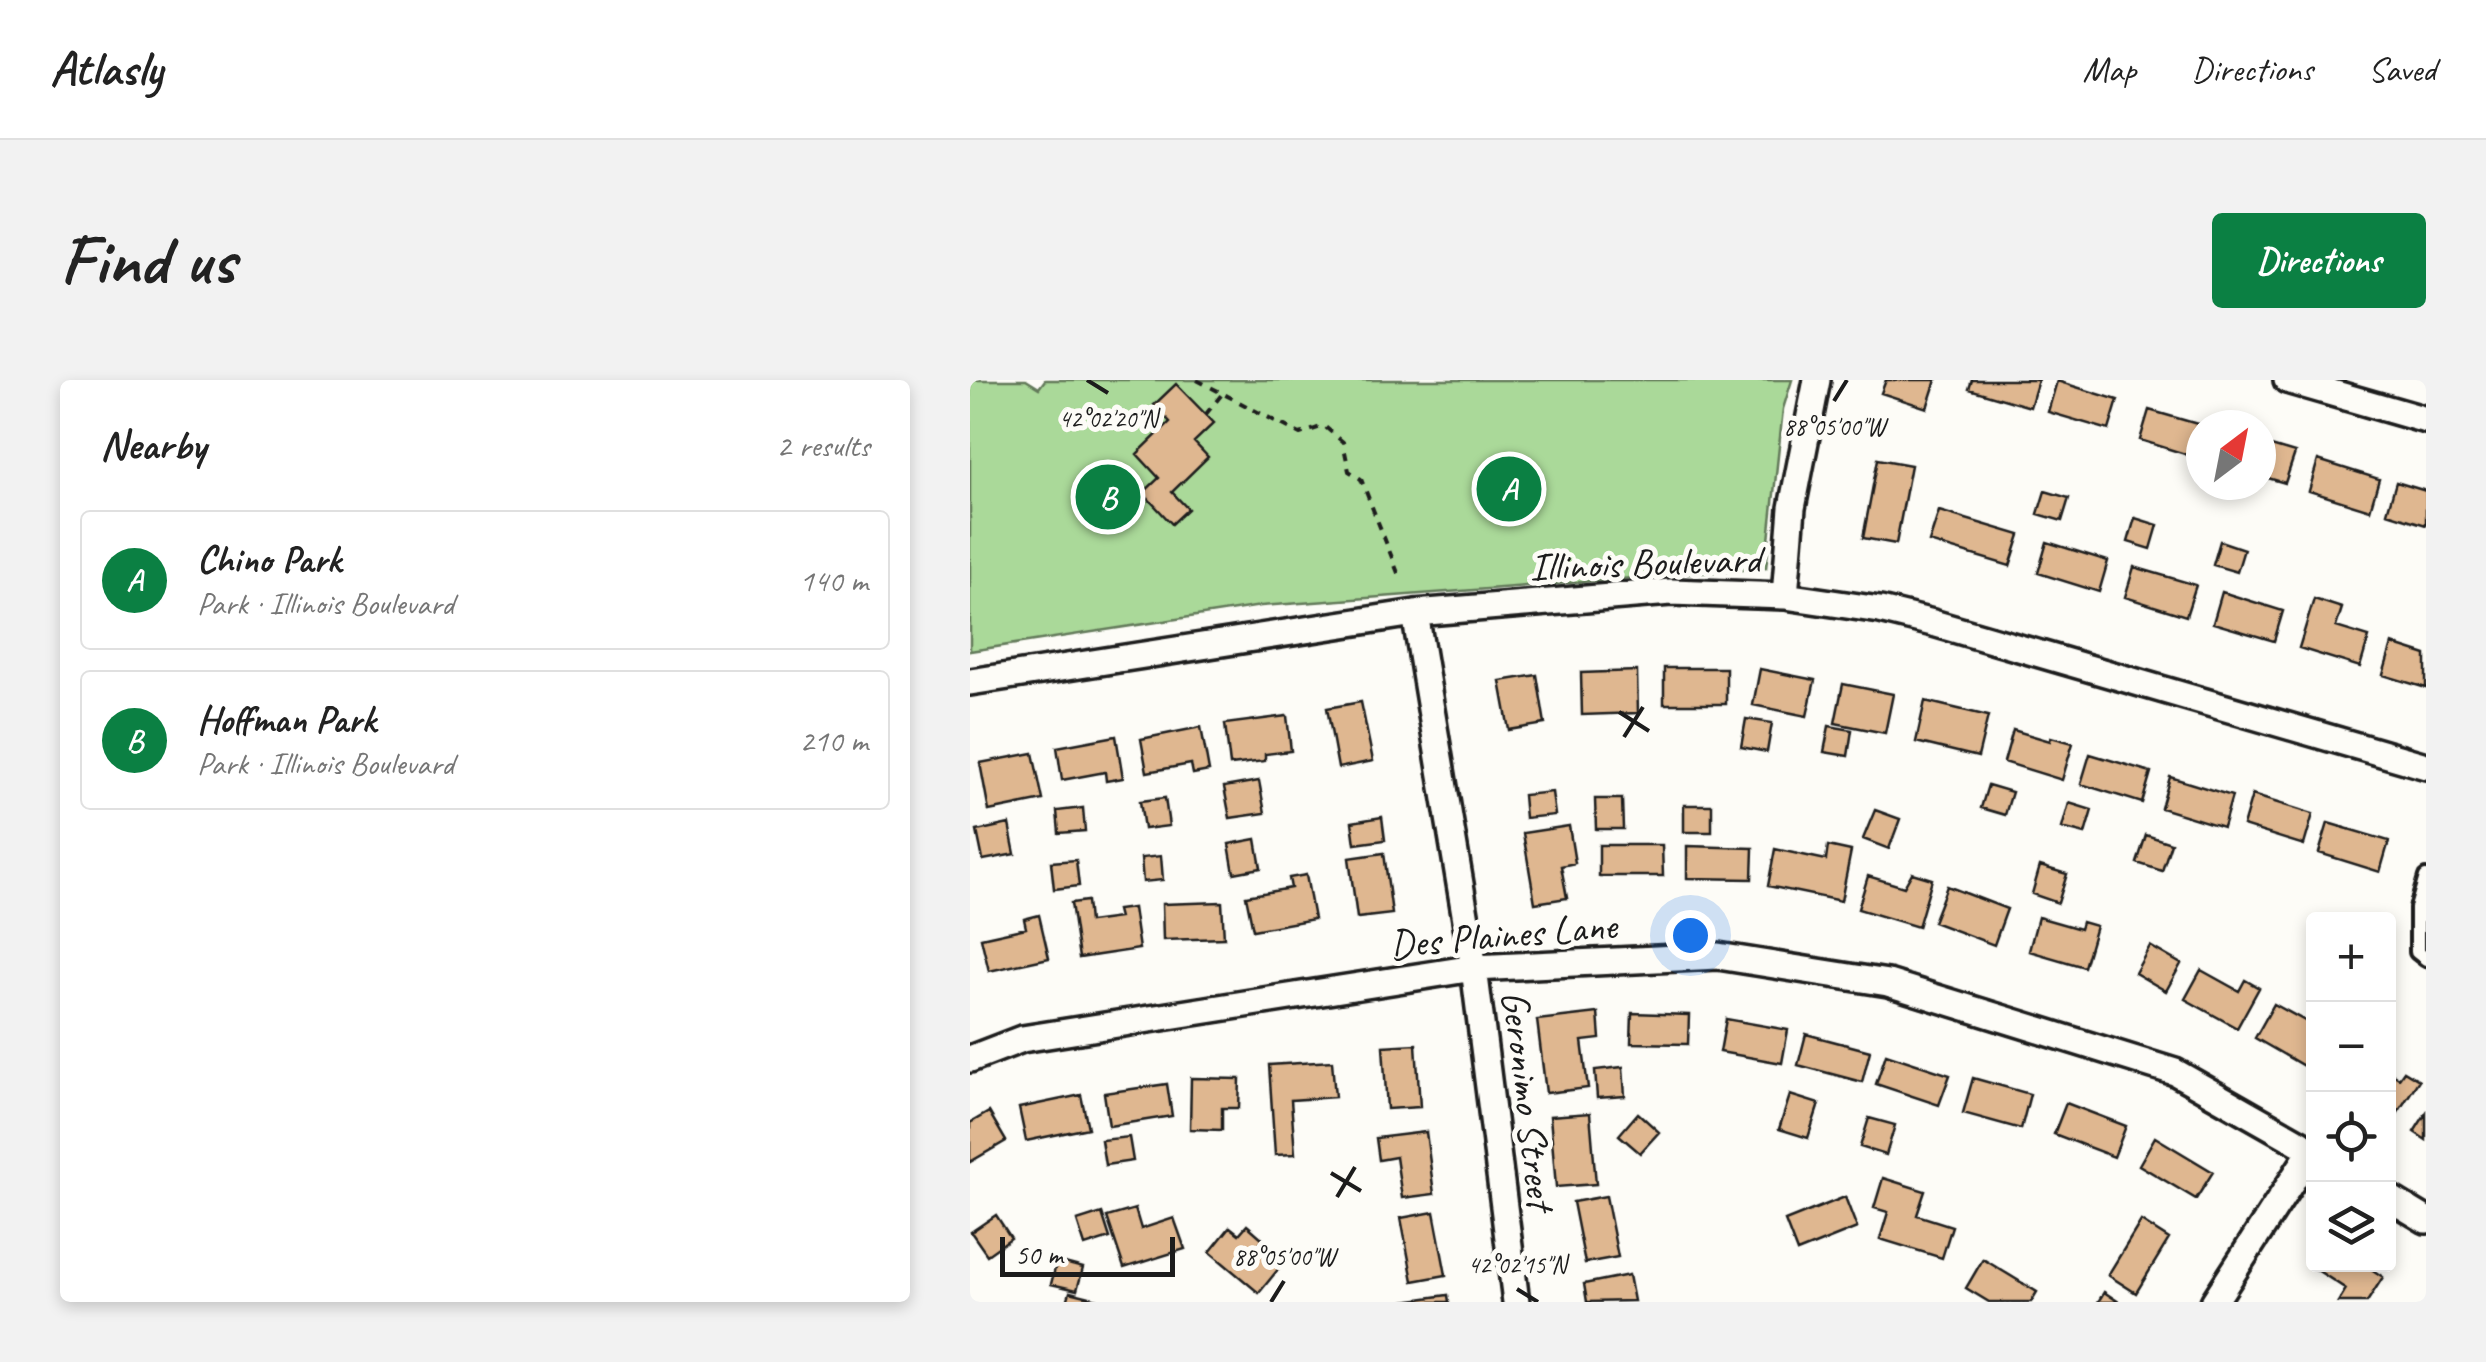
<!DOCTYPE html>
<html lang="en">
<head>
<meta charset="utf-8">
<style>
  body { margin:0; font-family:Caveat,sans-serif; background:#f2f2f2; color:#222 }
  .controls { position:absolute; right:30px; bottom:30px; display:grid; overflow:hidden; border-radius:10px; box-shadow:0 5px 15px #0003 }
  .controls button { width:90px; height:90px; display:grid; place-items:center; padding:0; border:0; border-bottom:2px solid #e0e0e0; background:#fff; color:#222; font:50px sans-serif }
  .compass { position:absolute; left:1216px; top:30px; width:90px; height:90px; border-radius:50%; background:#fff; box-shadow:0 5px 15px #0003; rotate:32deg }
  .scale { position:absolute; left:30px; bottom:25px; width:175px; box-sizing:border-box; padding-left:10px; border:5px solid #1c1c1c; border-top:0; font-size:28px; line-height:35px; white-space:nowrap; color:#1c1c1c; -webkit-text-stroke:8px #fdfcf7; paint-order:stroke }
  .you { position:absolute; left:720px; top:555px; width:35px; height:35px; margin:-25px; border:8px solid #fff; border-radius:50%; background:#1a73e8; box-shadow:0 0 0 15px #1a73e833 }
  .badge { display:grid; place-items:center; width:65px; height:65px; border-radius:50%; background:#0b8043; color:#fff; font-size:32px; font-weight:700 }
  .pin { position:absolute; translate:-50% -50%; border:5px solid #fff; box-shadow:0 2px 10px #0006 }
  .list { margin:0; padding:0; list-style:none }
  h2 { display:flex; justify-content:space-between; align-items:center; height:130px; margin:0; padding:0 40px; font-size:42px }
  h2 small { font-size:32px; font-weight:400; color:#767676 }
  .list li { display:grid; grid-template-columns:65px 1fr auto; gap:30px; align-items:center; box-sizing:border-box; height:140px; margin:0 20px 20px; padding:0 20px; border:2px solid #e0e0e0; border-radius:10px }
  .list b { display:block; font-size:38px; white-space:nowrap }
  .list p { margin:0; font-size:32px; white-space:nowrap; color:#767676 }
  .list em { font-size:32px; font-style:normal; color:#767676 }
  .icon { flex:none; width:55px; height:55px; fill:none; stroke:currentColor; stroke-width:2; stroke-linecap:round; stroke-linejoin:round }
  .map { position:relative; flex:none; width:1456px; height:922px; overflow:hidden; border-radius:10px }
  header { display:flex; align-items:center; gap:60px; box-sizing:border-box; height:140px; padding:0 50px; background:#fff; border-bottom:2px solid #e0e0e0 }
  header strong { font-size:48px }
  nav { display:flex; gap:55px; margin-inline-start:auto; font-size:35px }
  .intro { display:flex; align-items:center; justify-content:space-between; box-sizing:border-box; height:240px; padding:0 60px }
  h1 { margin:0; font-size:70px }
  .button { padding:25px 45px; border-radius:10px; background:#0b8043; color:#fff; font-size:35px; font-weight:700 }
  main { display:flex; gap:60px; padding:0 60px }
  aside { flex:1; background:#fff; border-radius:10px; box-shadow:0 5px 15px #0003 }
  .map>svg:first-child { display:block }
</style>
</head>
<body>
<header>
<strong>Atlasly</strong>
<nav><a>Map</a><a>Directions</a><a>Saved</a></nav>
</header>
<div class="intro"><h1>Find us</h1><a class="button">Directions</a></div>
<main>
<aside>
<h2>Nearby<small>2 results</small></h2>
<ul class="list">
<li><span class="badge">A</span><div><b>Chino Park</b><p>Park · Illinois Boulevard</p></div><em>140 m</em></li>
<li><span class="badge">B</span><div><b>Hoffman Park</b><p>Park · Illinois Boulevard</p></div><em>210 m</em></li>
</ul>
</aside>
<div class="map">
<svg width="1456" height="922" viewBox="0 0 1456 922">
  <rect width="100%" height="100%" fill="#fdfcf7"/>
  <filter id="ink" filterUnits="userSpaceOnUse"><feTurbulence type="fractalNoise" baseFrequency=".01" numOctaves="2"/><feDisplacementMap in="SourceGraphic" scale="20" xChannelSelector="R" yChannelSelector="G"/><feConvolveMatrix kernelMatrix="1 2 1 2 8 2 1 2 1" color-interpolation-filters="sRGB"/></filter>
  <g filter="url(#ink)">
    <path fill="#aad999" stroke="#637a5a" stroke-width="2.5" d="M 0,0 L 56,0 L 69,8 L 75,0 L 822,0 L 813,29 L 796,188 L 291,226 L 0,271 Z"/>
    <path fill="#dfb790" stroke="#1c1c1c" stroke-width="2.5" d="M 916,0 L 966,0 L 957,28 L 911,13 Z
      M 1002,0 L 1068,0 L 1060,27 L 999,9 Z
      M 1087,1 L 1148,20 L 1139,50 L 1078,32 Z
      M 206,4 L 244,43 L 224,62 L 238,77 L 202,112 L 218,129 L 202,144 L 173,113 L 189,98 L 167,74 L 200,42 L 184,25 Z
      M 1179,30 L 1231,45 L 1231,79 L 1170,60 Z
      M 1291,63 L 1325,73 L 1315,103 L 1291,96 Z
      M 908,79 L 941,85 L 926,164 L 893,158 Z
      M 1348,80 L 1409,99 L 1400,130 L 1339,111 Z
      M 1426,102 L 1456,111 L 1456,145 L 1417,133 Z
      M 1075,111 L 1099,118 L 1092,141 L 1068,134 Z
      M 969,131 L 1050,155 L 1040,186 L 959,162 Z
      M 1165,138 L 1188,145 L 1181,169 L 1158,162 Z
      M 1250,161 L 1274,169 L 1267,192 L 1243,185 Z
      M 1077,162 L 1138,181 L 1129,212 L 1068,193 Z
      M 1164,187 L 1226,205 L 1216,236 L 1155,217 Z
      M 1252,212 L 1313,231 L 1304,261 L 1243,243 Z
      M 1344,219 L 1372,228 L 1366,247 L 1399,257 L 1390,287 L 1329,268 Z
      M 1422,264 L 1456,275 L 1456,308 L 1413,295 Z
      M 694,288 L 756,288 L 756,324 L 694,324 Z
      M 790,289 L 845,300 L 837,336 L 783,325 Z
      M 667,291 L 668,333 L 612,335 L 611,293 Z
      M 567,295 L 575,344 L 539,350 L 530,301 Z
      M 873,304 L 923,314 L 915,353 L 865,343 Z
      M 955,321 L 1018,336 L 1008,377 L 946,362 Z
      M 391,322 L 403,381 L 368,388 L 357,328 Z
      M 317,336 L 321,371 L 295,374 L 295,381 L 260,385 L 255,344 Z
      M 776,339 L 802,343 L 797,372 L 771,367 Z
      M 859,346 L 882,350 L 878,376 L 854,372 Z
      M 231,347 L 239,391 L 223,394 L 221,384 L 177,392 L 171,359 Z
      M 1043,350 L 1080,361 L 1081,357 L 1103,363 L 1092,400 L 1034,382 Z
      M 146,356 L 153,398 L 136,401 L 135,392 L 92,400 L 87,367 Z
      M 63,373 L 73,420 L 19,431 L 10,383 Z
      M 1120,374 L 1181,392 L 1172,423 L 1111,404 Z
      M 1200,397 L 1262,416 L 1253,447 L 1191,428 Z
      M 289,401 L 295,433 L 260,438 L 254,407 Z
      M 1018,405 L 1042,412 L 1035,435 L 1011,428 Z
      M 582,412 L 585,435 L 555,438 L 553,415 Z
      M 1282,415 L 1343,434 L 1334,465 L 1273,446 Z
      M 195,418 L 199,446 L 174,449 L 170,421 Z
      M 625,419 L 652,419 L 653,449 L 626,449 Z
      M 1099,423 L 1122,430 L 1115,454 L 1092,448 Z
      M 714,425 L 742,425 L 742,452 L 714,452 Z
      M 113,428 L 115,451 L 89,453 L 87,431 Z
      M 905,430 L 930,439 L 919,469 L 893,459 Z
      M 412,437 L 415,460 L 385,464 L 382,442 Z
      M 1358,443 L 1419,461 L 1410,492 L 1349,473 Z
      M 39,444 L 45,474 L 13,480 L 7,451 Z
      M 599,446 L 605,483 L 591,486 L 597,518 L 565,523 L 553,453 Z
      M 1176,455 L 1201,463 L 1192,491 L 1167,483 Z
      M 286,459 L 291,488 L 264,493 L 259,464 Z
      M 629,465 L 692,465 L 693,496 L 629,496 Z
      M 717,466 L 783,468 L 782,499 L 717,498 Z
      M 858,466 L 881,471 L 871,521 L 798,506 L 805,469 L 856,480 Z
      M 414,473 L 422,534 L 387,538 L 379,478 Z
      M 191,476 L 193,500 L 173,502 L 171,478 Z
      M 106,480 L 109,506 L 84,509 L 81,482 Z
      M 1070,486 L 1097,494 L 1088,523 L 1062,514 Z
      M 942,493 L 962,499 L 948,547 L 888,529 L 898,496 L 934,507 Z
      M 336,495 L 344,539 L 283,550 L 276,516 L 321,508 L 319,498 Z
      M 977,506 L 1037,529 L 1024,565 L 963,542 Z
      M 117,521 L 119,542 L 149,538 L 147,530 L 163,528 L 169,569 L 109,578 L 101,523 Z
      M 252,522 L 254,558 L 193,560 L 192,524 Z
      M 69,535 L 79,578 L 19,591 L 11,558 L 56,548 L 54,539 Z
      M 1068,537 L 1110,549 L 1112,542 L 1126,546 L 1114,587 L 1059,571 Z
      M 1180,566 L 1211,584 L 1196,611 L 1165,593 Z
      M 1231,590 L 1269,611 L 1275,600 L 1289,608 L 1267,648 L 1215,619 Z
      M 1304,624 L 1344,646 L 1344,692 L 1285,658 Z
      M 628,633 L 630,659 L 612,661 L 618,708 L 576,713 L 567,640 Z
      M 662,633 L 719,635 L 718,664 L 661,663 Z
      M 756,639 L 818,650 L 812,683 L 750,672 Z
      M 836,654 L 900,671 L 892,702 L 828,685 Z
      M 446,664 L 450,727 L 417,729 L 413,666 Z
      M 916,674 L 980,695 L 969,725 L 906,704 Z
      M 362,681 L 365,717 L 321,720 L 325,774 L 305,775 L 299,685 Z
      M 653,687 L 655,716 L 627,718 L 625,690 Z
      M 1418,691 L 1429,698 L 1434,691 L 1449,700 L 1425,737 L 1418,733 Z
      M 221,698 L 270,699 L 269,728 L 252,728 L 252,750 L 220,749 Z
      M 1003,698 L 1060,714 L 1051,749 L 993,733 Z
      M 197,704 L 202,736 L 139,746 L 134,713 Z
      M 111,715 L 118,748 L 56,761 L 49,728 Z
      M 820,715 L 849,724 L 838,758 L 809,749 Z
      M 1096,723 L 1156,746 L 1144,777 L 1084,754 Z
      M 19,732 L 36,761 L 0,782 L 0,743 Z
      M 620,733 L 626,804 L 586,807 L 580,736 Z
      M 668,733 L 689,752 L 670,773 L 649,755 Z
      M 1456,733 L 1456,760 L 1444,752 Z
      M 899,738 L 925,745 L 916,775 L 890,767 Z
      M 456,752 L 464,814 L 432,818 L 426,777 L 409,780 L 406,758 Z
      M 159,757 L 163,781 L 135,785 L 131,760 Z
      M 1185,757 L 1243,792 L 1226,819 L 1169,785 Z
      M 913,798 L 955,811 L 947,835 L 982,846 L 972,878 L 910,859 L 918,832 L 904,828 Z
      M 636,816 L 648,877 L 615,883 L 603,822 Z
      M 875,817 L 887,848 L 827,872 L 815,841 Z
      M 165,829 L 171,849 L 204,838 L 215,869 L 154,888 L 137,837 Z
      M 464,832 L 476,895 L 443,901 L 431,838 Z
      M 132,833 L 140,858 L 115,866 L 107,841 Z
      M 26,835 L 41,858 L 17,875 L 1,852 Z
      M 1171,841 L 1199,859 L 1166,913 L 1138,895 Z
      M 277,845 L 293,859 L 286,868 L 310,887 L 289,913 L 240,872 L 260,847 L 269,854 Z
      M 1013,879 L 1067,912 L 1061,922 L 1019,922 L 996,908 Z
      M 87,881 L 113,888 L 107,910 L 81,904 Z
      M 1346,884 L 1394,884 L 1413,897 L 1397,922 L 1368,922 L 1376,909 L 1344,888 Z
      M 659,895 L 664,921 L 617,922 L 614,904 Z
      M 100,912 L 132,920 L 131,922 L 97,922 Z
      M 1134,912 L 1149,922 L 1128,922 Z
      M 478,915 L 479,922 L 433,922 L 433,921 Z"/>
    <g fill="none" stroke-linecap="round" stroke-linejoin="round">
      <g stroke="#1c1c1c" stroke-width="20">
        <path id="lane" d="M 1456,497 L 1447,528 L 1447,572 L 1456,579"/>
      </g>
      <g stroke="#1c1c1c" stroke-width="32">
        <path id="street" d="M 1317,0 L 1456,40
          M 815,216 L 822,128 L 847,0
          M 445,233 L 504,588 L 546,922
          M 0,302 L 445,233 L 701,212 L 815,216 L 910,230 L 963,243 L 1456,386
          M 0,679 L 52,659 L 504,588 L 748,576 L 918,603 L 1205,692 L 1344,771
          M 1418,817 L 1456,840
          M 1244,922 L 1342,770"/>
      </g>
      <path stroke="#1c1c1c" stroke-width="4" stroke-dasharray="8 8" stroke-linecap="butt" d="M 227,0 L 330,54 L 354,46 L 373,62 L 379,91 L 391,99 L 430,198
        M 236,34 L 253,13"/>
      <use href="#lane" stroke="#fdfcf7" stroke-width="12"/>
      <use href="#street" stroke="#fdfcf7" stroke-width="25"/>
    </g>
  </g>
  <path fill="none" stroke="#1c1c1c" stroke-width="4" d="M 117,0 L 138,13M 864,21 L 877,0M 649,332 L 679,351M 654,357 L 673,327M 361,793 L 391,811M 367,817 L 385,787M 547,909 L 568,922M 301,922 L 314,901"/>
  <g text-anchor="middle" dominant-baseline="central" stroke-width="10" stroke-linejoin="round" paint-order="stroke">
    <g font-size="40" fill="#1c1c1c" stroke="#fdfcf7">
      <text transform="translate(675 183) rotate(-2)">Illinois Boulevard</text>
      <text transform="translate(533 555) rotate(-5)">Des Plaines Lane</text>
      <text transform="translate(558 720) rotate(83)">Geronimo Street</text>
    </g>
  </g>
  <g font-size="25" text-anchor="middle" fill="#1c1c1c" stroke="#fdfcf7" stroke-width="10" stroke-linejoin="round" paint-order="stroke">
    <text x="138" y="47">42°02'20"N</text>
    <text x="864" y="55">88°05'00"W</text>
    <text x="314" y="885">88°05'00"W</text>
    <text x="547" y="893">42°02'15"N</text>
  </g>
</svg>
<div class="controls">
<button>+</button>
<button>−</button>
<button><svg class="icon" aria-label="locate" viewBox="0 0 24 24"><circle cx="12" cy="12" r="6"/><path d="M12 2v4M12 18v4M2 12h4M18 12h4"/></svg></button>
<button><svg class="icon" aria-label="layers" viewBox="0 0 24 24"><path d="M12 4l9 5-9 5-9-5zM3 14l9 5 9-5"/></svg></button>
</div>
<svg class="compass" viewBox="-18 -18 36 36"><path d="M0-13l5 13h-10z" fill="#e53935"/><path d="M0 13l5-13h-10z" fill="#767676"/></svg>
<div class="scale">50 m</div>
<div class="you"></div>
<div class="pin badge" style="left:539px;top:109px">A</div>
<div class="pin badge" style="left:138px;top:117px">B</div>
</div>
</main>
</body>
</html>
